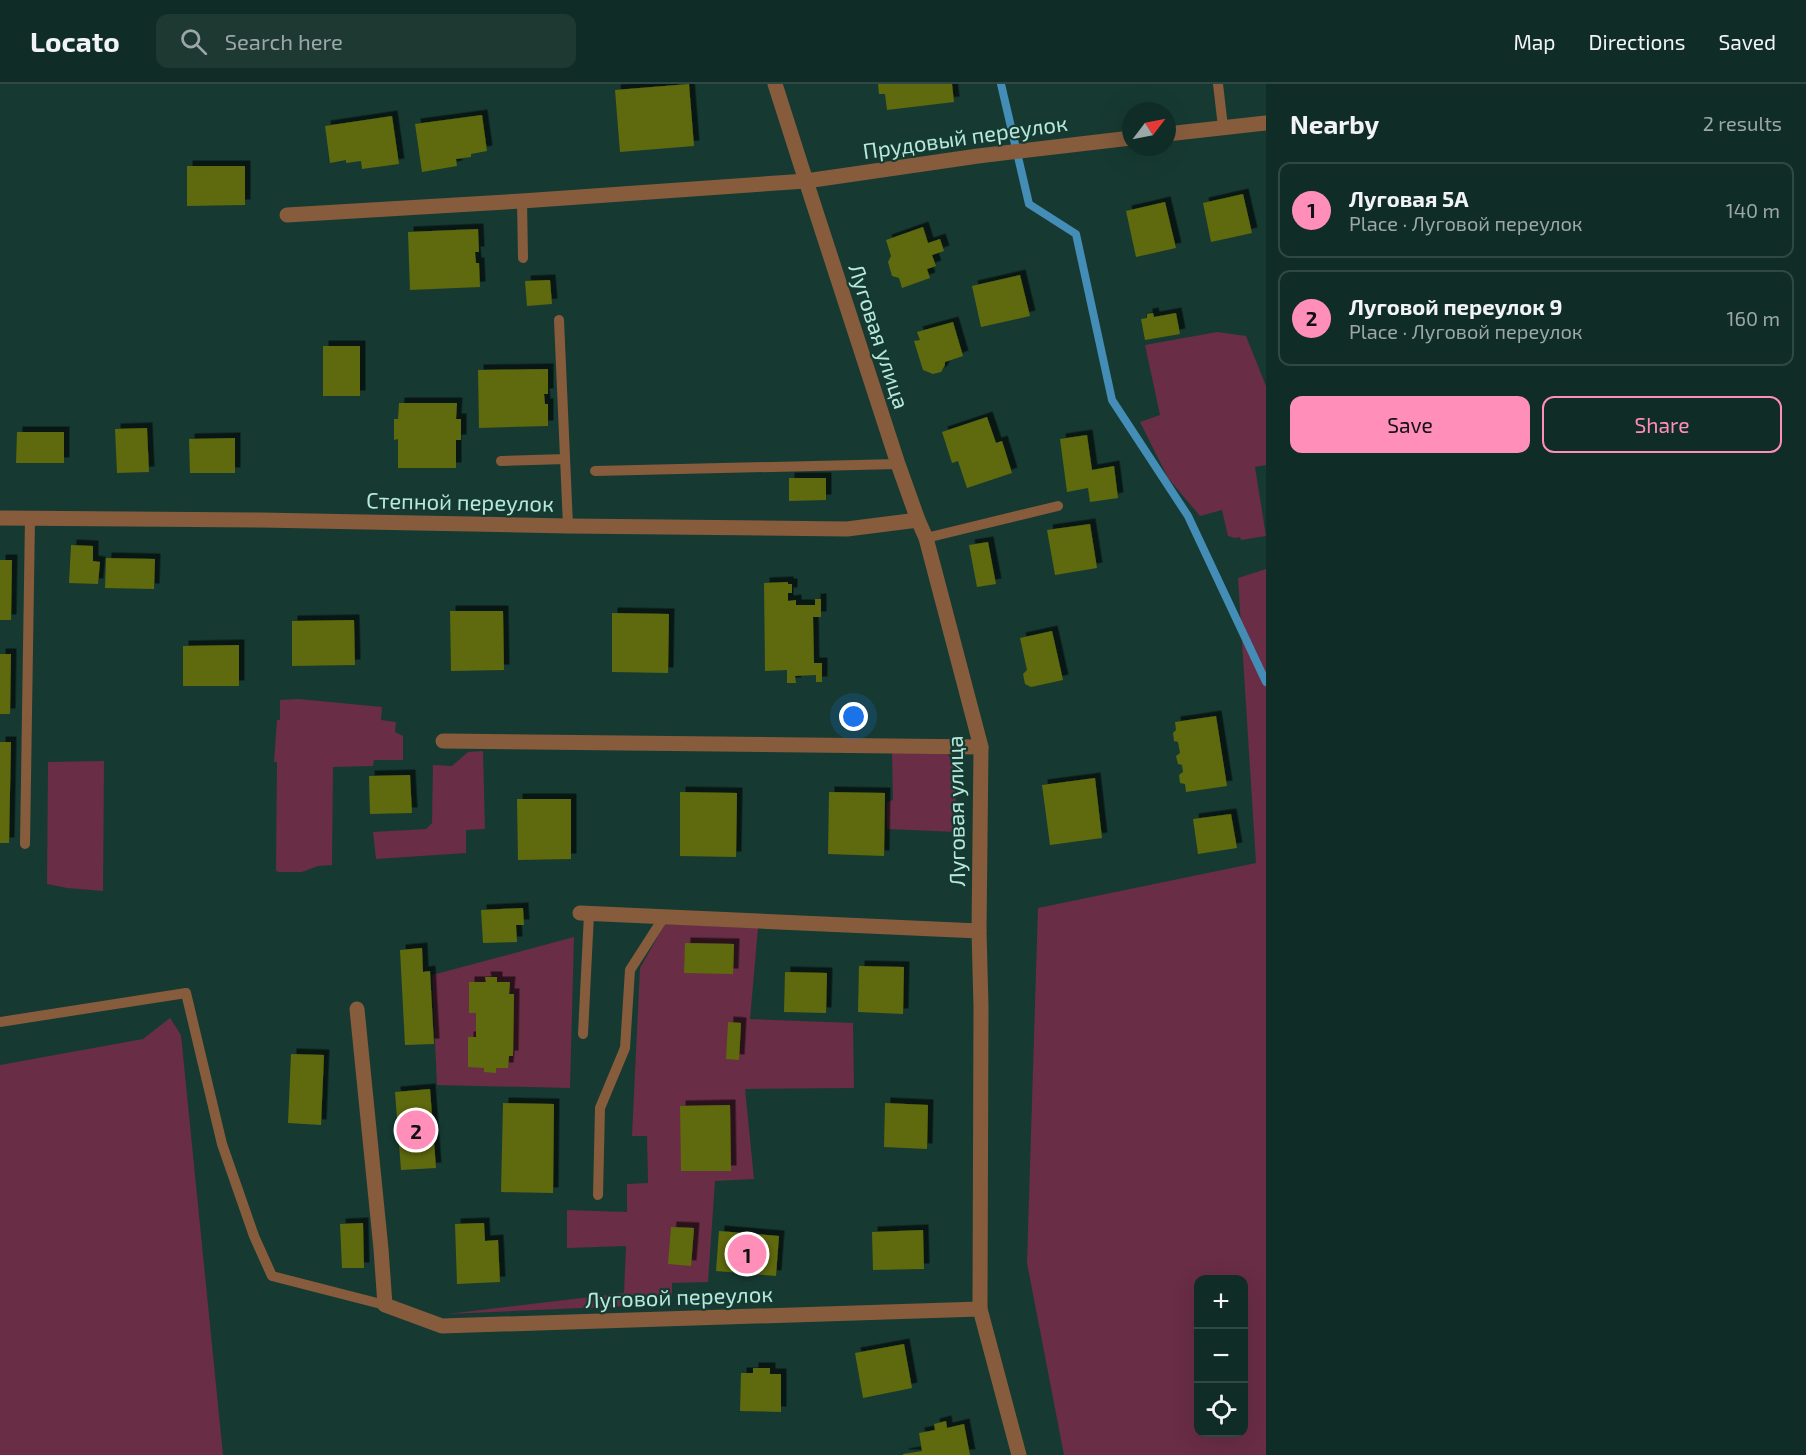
<!DOCTYPE html>
<html lang="en">
<head>
<meta charset="utf-8">
<style>
  body { margin:0; font-family:"Exo 2",sans-serif; background:#1e3832; color:#f1f3f6 }
  .controls { position:absolute; right:18px; bottom:18px; display:grid; overflow:hidden; border-radius:12px; box-shadow:0 6px 24px #0002 }
  .controls button { width:54px; height:54px; display:grid; place-items:center; padding:0; border:0; border-bottom:2px solid #304843; background:#102c26; color:#f1f3f6; font:30px sans-serif }
  .compass { position:absolute; left:1122px; top:18px; width:54px; height:54px; border-radius:50%; background:#102c26; box-shadow:0 6px 24px #0002; rotate:58deg }
  .you { position:absolute; left:854px; top:633px; width:21px; height:21px; margin:-15px; border:4px solid #fff; border-radius:50%; background:#1a73e8; box-shadow:0 0 0 9px #1a73e833 }
  .badge { display:grid; place-items:center; width:39px; height:39px; border-radius:50%; background:#ff8eb9; color:#111; font-size:20px; font-weight:700 }
  .pin { position:absolute; translate:-50% -50%; border:3px solid #fff; box-shadow:0 2px 6px #0006 }
  .list { margin:0; padding:0; list-style:none }
  h2 { display:flex; justify-content:space-between; align-items:center; height:78px; margin:0; padding:0 24px; font-size:26px }
  h2 small { font-size:20px; font-weight:400; color:#9ca7a7 }
  .list li { display:grid; grid-template-columns:39px 1fr auto; gap:18px; align-items:center; box-sizing:border-box; height:96px; margin:0 12px 12px; padding:0 12px; border:2px solid #304843; border-radius:12px }
  .list b { display:block; font-size:22px; white-space:nowrap }
  .list p { margin:0; font-size:20px; white-space:nowrap; color:#9ca7a7 }
  .list em { font-size:20px; font-style:normal; color:#9ca7a7 }
  .actions { display:flex; gap:12px; padding:18px 24px }
  .actions a { flex:1; padding:14px 0; border:2px solid #ff8eb9; border-radius:12px; text-align:center; font-size:21px; color:#ff8eb9 }
  .actions .main { background:#ff8eb9; color:#111 }
  .icon { flex:none; width:33px; height:33px; fill:none; stroke:currentColor; stroke-width:2; stroke-linecap:round; stroke-linejoin:round }
  .map { position:relative; flex:none; width:1266px; height:1371px; overflow:hidden }
  header { display:flex; align-items:center; gap:36px; box-sizing:border-box; height:84px; padding:0 30px; background:#102c26; border-bottom:2px solid #304843 }
  header strong { font-size:28px }
  nav { display:flex; gap:33px; margin-inline-start:auto; font-size:21px }
  .search { width:420px; height:54px; background:#1e3832; display:flex; align-items:center; gap:15px; box-sizing:border-box; padding:0 21px; border-radius:12px; color:#9ca7a7; font-size:22px }
  main { display:flex }
  aside { flex:1; background:#102c26 }
  .map>svg:first-child { display:block }
</style>
</head>
<body>
<header>
<strong>Locato</strong>
<div class="search"><svg class="icon" aria-label="search" viewBox="0 0 24 24"><circle cx="10" cy="10" r="6"/><path d="M15 15l6 6"/></svg>Search here</div>
<nav><a>Map</a><a>Directions</a><a>Saved</a></nav>
</header>
<main>
<div class="map">
<svg width="1266" height="1371" viewBox="0 0 1266 1371">
  <defs>
    <filter id="shadow"><feDropShadow dx="5.5" dy="-5.5" stdDeviation="0" flood-color="#0009"/></filter>
  </defs>
  <rect width="100%" height="100%" fill="#163a32"/>
  <path fill="#692d45" fill-rule="evenodd" d="M 1217,248 L 1246,252 L 1266,302 L 1266,381 L 1255,383 L 1266,452 L 1241,456 L 1240,453 L 1235,454 L 1228,452 L 1222,426 L 1200,432 L 1168,394 L 1140,338 L 1160,331 L 1145,261 Z
    M 1266,485 L 1266,1371 L 1064,1371 L 1027,1179 L 1038,824 L 1256,779 L 1238,494 ZM 1198,1196 L 1244,1196 L 1244,1348 L 1198,1348 Z
    M 299,615 L 382,623 L 381,636 L 396,638 L 395,648 L 403,652 L 403,676 L 374,676 L 373,682 L 333,683 L 332,781 L 318,782 L 302,788 L 279,788 L 276,787 L 277,678 L 274,678 L 277,636 L 280,636 L 280,616 Z
    M 483,667 L 485,745 L 466,746 L 466,769 L 376,775 L 373,748 L 426,745 L 432,739 L 433,681 L 452,682 L 468,668 Z
    M 892,668 L 946,668 L 954,679 L 957,748 L 887,745 L 887,718 L 893,716 Z
    M 104,677 L 103,807 L 67,804 L 47,800 L 48,678 Z
    M 665,840 L 758,844 L 750,935 L 853,939 L 854,1004 L 745,1005 L 754,1095 L 715,1097 L 708,1198 L 672,1199 L 672,1212 L 626,1211 L 626,1222 L 447,1230 L 624,1209 L 626,1162 L 567,1164 L 567,1126 L 627,1128 L 627,1100 L 648,1099 L 647,1052 L 632,1052 L 640,884 Z
    M 574,853 L 570,1004 L 437,1001 L 432,891 Z
    M 170,934 L 181,951 L 223,1371 L 0,1371 L 0,981 L 143,955 Z"/>
  <g fill="none" stroke-linecap="round" stroke-linejoin="round">
    <path stroke="#438db7" stroke-width="8" d="M 1001,0 L 1029,120 L 1076,150 L 1112,316 L 1188,432 L 1266,598"/>
  </g>
  <path fill="#5e690b" filter="url(#shadow)" d="M 689,0 L 694,62 L 620,68 L 615,6 Z
    M 878,0 L 952,0 L 954,18 L 887,26 L 885,10 L 879,10 Z
    M 482,31 L 487,67 L 471,70 L 471,73 L 456,75 L 457,82 L 422,88 L 415,40 Z
    M 392,32 L 399,80 L 362,85 L 361,77 L 346,79 L 346,76 L 330,79 L 325,42 Z
    M 187,82 L 245,82 L 245,121 L 187,122 Z
    M 1243,110 L 1252,149 L 1211,158 L 1203,119 Z
    M 1165,118 L 1176,164 L 1136,173 L 1126,127 Z
    M 923,143 L 928,159 L 940,155 L 944,167 L 932,171 L 936,182 L 927,185 L 930,194 L 902,204 L 899,194 L 892,192 L 888,178 L 891,172 L 886,156 Z
    M 478,145 L 479,168 L 475,168 L 476,179 L 479,179 L 480,203 L 410,206 L 408,148 Z
    M 1020,191 L 1030,232 L 981,243 L 972,202 Z
    M 550,196 L 552,220 L 527,222 L 525,197 Z
    M 1153,229 L 1154,233 L 1176,229 L 1180,250 L 1145,256 L 1141,235 L 1147,234 L 1147,230 Z
    M 953,238 L 963,272 L 945,278 L 945,281 L 941,288 L 933,290 L 923,286 L 914,257 L 920,256 L 917,248 Z
    M 323,262 L 360,262 L 360,312 L 323,312 Z
    M 548,285 L 548,310 L 544,310 L 545,320 L 548,320 L 548,342 L 479,344 L 478,286 Z
    M 399,319 L 457,319 L 456,335 L 461,335 L 461,356 L 456,356 L 456,384 L 398,384 L 398,355 L 394,356 L 394,335 L 398,335 Z
    M 987,333 L 996,359 L 1002,357 L 1012,389 L 967,404 L 958,377 L 952,379 L 942,348 Z
    M 147,344 L 149,388 L 117,389 L 115,345 Z
    M 17,348 L 64,348 L 64,379 L 16,379 Z
    M 1087,351 L 1092,386 L 1114,382 L 1118,414 L 1090,418 L 1088,404 L 1067,408 L 1060,355 Z
    M 235,354 L 235,389 L 190,389 L 189,355 Z
    M 789,394 L 826,394 L 826,416 L 789,417 Z
    M 1090,440 L 1097,484 L 1055,491 L 1047,446 Z
    M 988,458 L 996,500 L 977,503 L 969,461 Z
    M 71,461 L 93,462 L 93,477 L 100,478 L 98,500 L 69,499 Z
    M 106,474 L 155,475 L 154,505 L 105,504 Z
    M 0,476 L 12,476 L 11,536 L 0,536 Z
    M 788,498 L 788,500 L 792,500 L 792,509 L 788,509 L 788,517 L 796,516 L 796,521 L 815,521 L 815,515 L 821,515 L 821,533 L 813,533 L 814,579 L 822,579 L 822,598 L 816,598 L 816,591 L 795,592 L 796,599 L 787,599 L 787,586 L 765,587 L 764,499 Z
    M 450,527 L 503,527 L 504,586 L 451,587 Z
    M 612,529 L 669,530 L 668,589 L 612,588 Z
    M 354,536 L 355,581 L 292,582 L 292,537 Z
    M 1052,547 L 1063,596 L 1031,603 L 1025,600 L 1023,590 L 1027,586 L 1020,554 Z
    M 239,561 L 239,602 L 183,602 L 183,562 Z
    M 0,570 L 11,570 L 10,630 L 0,630 Z
    M 1216,632 L 1227,702 L 1186,708 L 1185,700 L 1180,699 L 1179,691 L 1183,688 L 1182,681 L 1178,680 L 1176,672 L 1180,669 L 1178,658 L 1174,657 L 1173,649 L 1176,646 L 1175,638 Z
    M 0,658 L 11,658 L 9,759 L 0,759 Z
    M 410,691 L 412,729 L 370,730 L 369,692 Z
    M 1095,694 L 1102,754 L 1050,761 L 1042,701 Z
    M 680,708 L 737,709 L 736,773 L 680,772 Z
    M 829,708 L 885,709 L 884,772 L 828,770 Z
    M 517,715 L 571,715 L 571,775 L 518,776 Z
    M 1231,730 L 1237,764 L 1198,770 L 1193,735 Z
    M 523,824 L 524,841 L 516,841 L 517,858 L 483,859 L 481,826 Z
    M 685,859 L 734,860 L 733,890 L 684,889 Z
    M 422,864 L 423,888 L 430,887 L 434,960 L 405,961 L 400,866 Z
    M 859,882 L 904,883 L 903,930 L 858,928 Z
    M 785,888 L 827,889 L 826,929 L 784,928 Z
    M 485,893 L 497,893 L 497,898 L 510,898 L 509,910 L 514,910 L 513,972 L 509,972 L 508,984 L 496,984 L 496,989 L 484,988 L 484,984 L 468,983 L 468,953 L 476,953 L 476,929 L 469,929 L 469,898 L 486,898 Z
    M 728,938 L 741,939 L 739,976 L 726,975 Z
    M 291,970 L 324,971 L 321,1041 L 288,1039 Z
    M 430,1005 L 436,1084 L 401,1086 L 395,1008 Z
    M 503,1019 L 554,1020 L 553,1109 L 501,1108 Z
    M 885,1019 L 928,1021 L 927,1065 L 884,1063 Z
    M 730,1021 L 731,1087 L 681,1087 L 680,1022 Z
    M 363,1139 L 364,1184 L 342,1184 L 340,1140 Z
    M 484,1139 L 485,1157 L 498,1156 L 500,1198 L 457,1200 L 455,1140 Z
    M 671,1143 L 694,1144 L 691,1182 L 668,1180 Z
    M 923,1146 L 924,1185 L 873,1186 L 872,1148 Z
    M 719,1147 L 779,1152 L 776,1192 L 716,1187 Z
    M 904,1260 L 912,1304 L 863,1314 L 855,1269 Z
    M 753,1284 L 770,1284 L 770,1290 L 781,1290 L 781,1328 L 740,1327 L 741,1289 L 753,1289 Z
    M 946,1337 L 947,1344 L 964,1340 L 970,1371 L 903,1371 L 903,1370 L 922,1367 L 919,1349 L 935,1346 L 934,1340 Z"/>
  <g fill="none" stroke-linecap="round" stroke-linejoin="round">
    <path stroke="#865c3d" stroke-width="10" d="M 1218,0 L 1223,43
      M 522,117 L 523,174
      M 559,236 L 568,442
      M 501,377 L 565,375
      M 595,387 L 898,380
      M 926,454 L 1058,422
      M 25,760 L 30,434
      M 0,938 L 186,909 L 222,1060 L 254,1152 L 272,1192 L 385,1221
      M 583,950 L 589,830
      M 598,1111 L 600,1024 L 625,964 L 630,886 L 664,833"/>
    <path stroke="#865c3d" stroke-width="15" d="M 287,131 L 522,117 L 806,97 L 775,0
      M 0,434 L 260,436 L 568,442 L 847,445 L 918,436
      M 443,657 L 981,663
      M 580,829 L 979,847
      M 357,925 L 381,1165 L 385,1221 L 442,1242 L 980,1225"/>
    <path stroke="#865c3d" stroke-width="15" d="M 1167,50 L 1266,39
      M 1019,1371 L 980,1225 L 981,923 L 979,847 L 981,663 L 926,454 L 918,436 L 898,380 L 806,97 L 978,72 L 1131,54"/>
  </g>
  <g text-anchor="middle" dominant-baseline="central" stroke-width="4.5" stroke-linejoin="round" paint-order="stroke">
    <g font-size="22" fill="#b6e8db" stroke="#163a32">
      <text transform="translate(965 52) rotate(-8)">Прудовый переулок</text>
      <text transform="translate(880 252) rotate(72)">Луговая улица</text>
      <text transform="translate(460 417) rotate(1)">Степной переулок</text>
      <text transform="translate(955 727) rotate(-91)">Луговая улица</text>
      <text transform="translate(679 1212) rotate(-2)">Луговой переулок</text>
    </g>
  </g>
</svg>
<div class="controls">
<button>+</button>
<button>−</button>
<button><svg class="icon" aria-label="locate" viewBox="0 0 24 24"><circle cx="12" cy="12" r="6"/><path d="M12 2v4M12 18v4M2 12h4M18 12h4"/></svg></button>
</div>
<svg class="compass" viewBox="-18 -18 36 36"><path d="M0-13l5 13h-10z" fill="#e53935"/><path d="M0 13l5-13h-10z" fill="#9ca7a7"/></svg>
<div class="you"></div>
<div class="pin badge" style="left:747px;top:1170px">1</div>
<div class="pin badge" style="left:416px;top:1046px">2</div>
</div>
<aside>
<h2>Nearby<small>2 results</small></h2>
<ul class="list">
<li><span class="badge">1</span><div><b>Луговая 5А</b><p>Place · Луговой переулок</p></div><em>140 m</em></li>
<li><span class="badge">2</span><div><b>Луговой переулок 9</b><p>Place · Луговой переулок</p></div><em>160 m</em></li>
</ul>
<div class="actions"><a class="main">Save</a><a>Share</a></div>
</aside>
</main>
</body>
</html>
